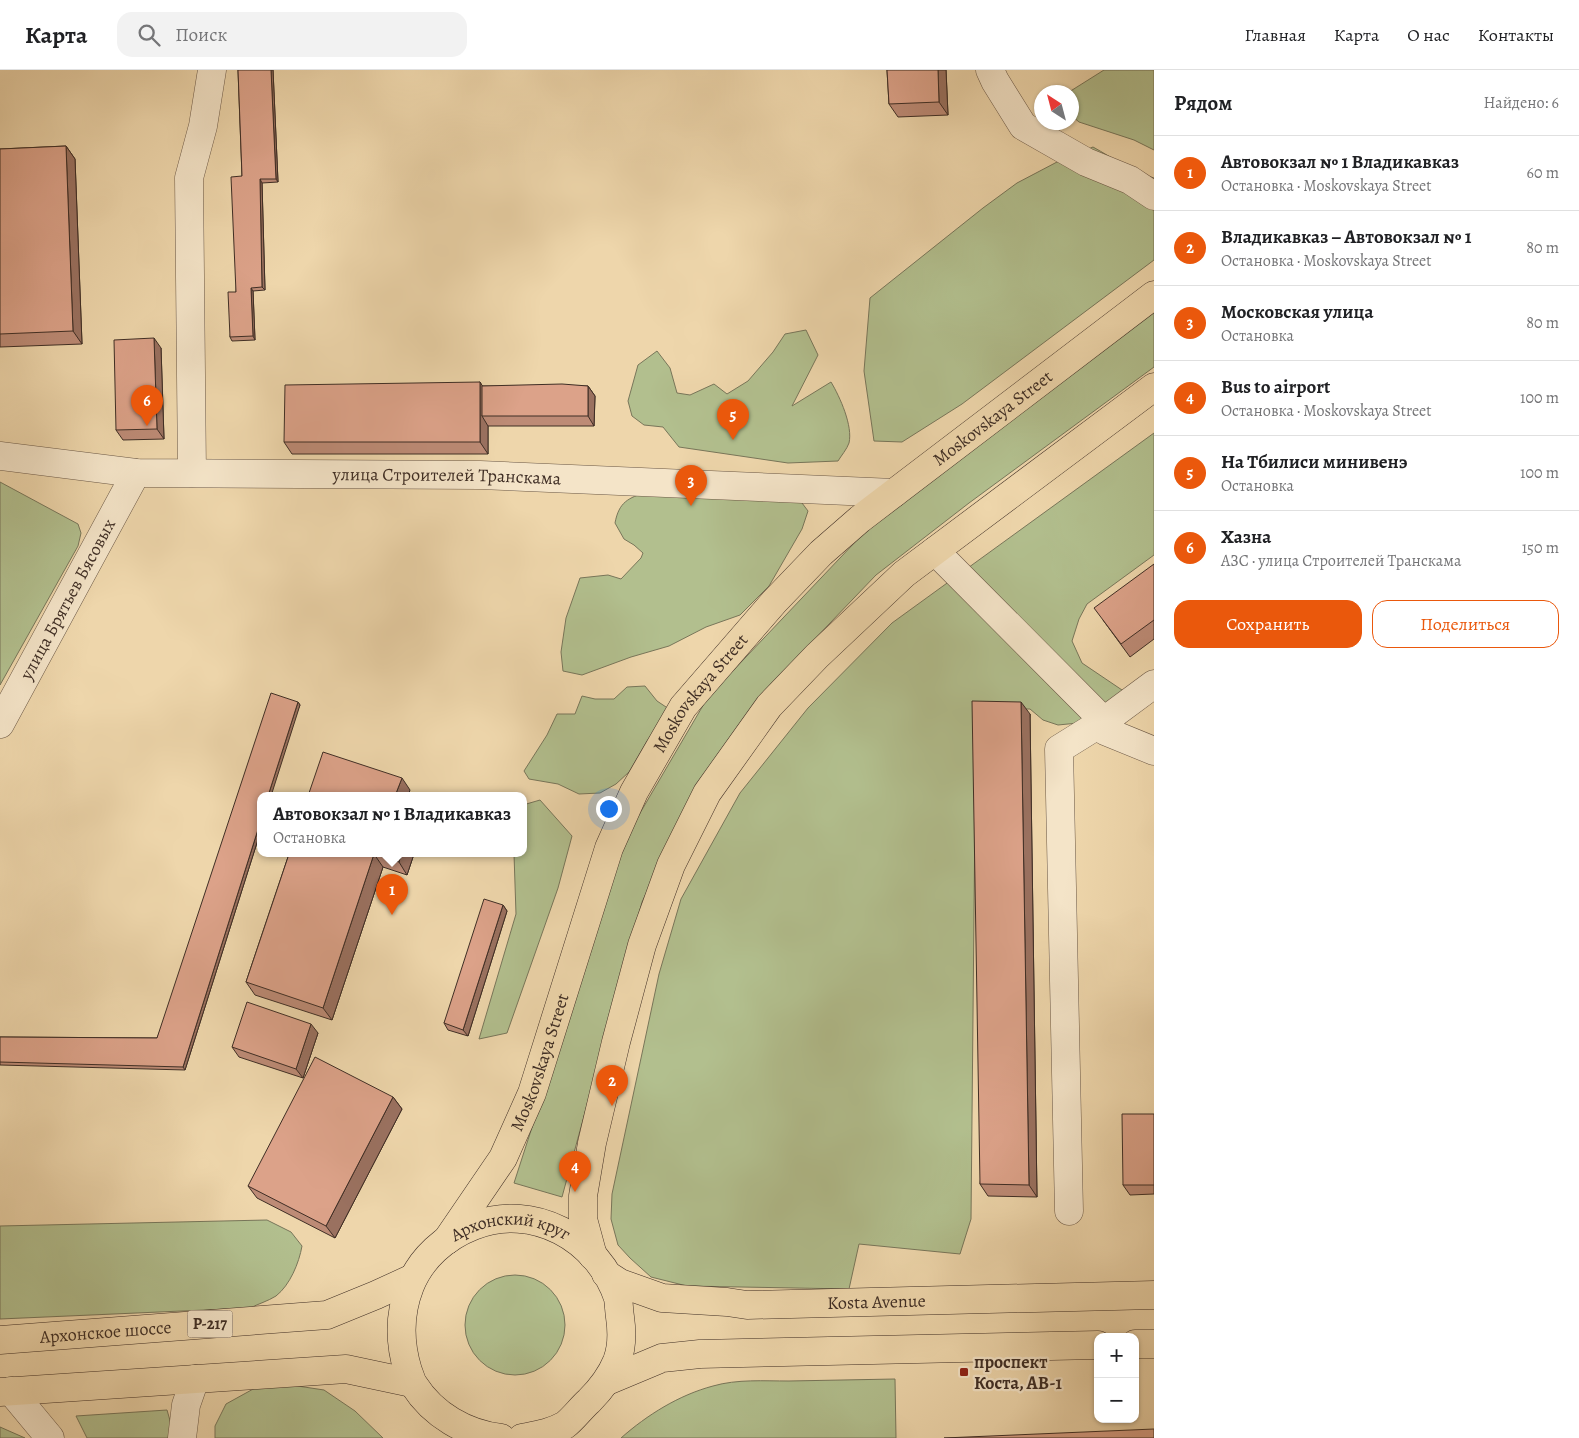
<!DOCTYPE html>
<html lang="ru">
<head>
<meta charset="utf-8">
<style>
  body { margin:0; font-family:Alegreya,serif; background:#f2f2f2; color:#202124 }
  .controls { position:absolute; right:15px; bottom:15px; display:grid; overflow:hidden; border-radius:10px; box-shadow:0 1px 4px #0004 }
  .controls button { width:45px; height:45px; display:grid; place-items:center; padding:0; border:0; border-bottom:1px solid #e0e0e0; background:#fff; color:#202124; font:25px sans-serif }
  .compass { position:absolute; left:1034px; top:15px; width:45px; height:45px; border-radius:50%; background:#fff; box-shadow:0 1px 4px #0004; rotate:324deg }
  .you { position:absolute; left:608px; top:738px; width:18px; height:18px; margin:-12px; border:4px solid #fff; border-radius:50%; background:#1a73e8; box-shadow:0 0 0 8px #1a73e833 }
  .badge { display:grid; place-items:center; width:32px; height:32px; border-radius:50%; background:#ea580c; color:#fff; font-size:16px; font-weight:700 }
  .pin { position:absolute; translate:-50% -41px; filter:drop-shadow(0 1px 2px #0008) }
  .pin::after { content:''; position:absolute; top:26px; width:18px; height:15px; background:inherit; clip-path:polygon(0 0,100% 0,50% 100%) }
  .popup { position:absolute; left:257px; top:722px; width:270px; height:65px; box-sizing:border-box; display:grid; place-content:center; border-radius:10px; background:#fff; filter:drop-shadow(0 1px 4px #0005); font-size:16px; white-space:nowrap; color:#757577 }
  .popup b { font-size:19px; color:#202124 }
  .popup::after { content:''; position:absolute; left:50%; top:100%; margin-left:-10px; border:10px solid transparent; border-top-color:#fff }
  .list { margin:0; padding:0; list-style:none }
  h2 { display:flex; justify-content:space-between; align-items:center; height:65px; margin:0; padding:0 20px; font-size:21px }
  h2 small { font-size:16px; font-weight:400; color:#757577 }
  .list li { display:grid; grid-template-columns:32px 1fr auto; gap:15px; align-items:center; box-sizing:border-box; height:75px; padding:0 20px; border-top:1px solid #e0e0e0 }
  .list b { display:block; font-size:19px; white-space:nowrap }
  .list p { margin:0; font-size:16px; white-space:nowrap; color:#757577 }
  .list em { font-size:16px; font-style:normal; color:#757577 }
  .actions { display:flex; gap:10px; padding:15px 20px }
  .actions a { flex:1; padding:11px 0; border:1px solid #ea580c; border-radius:15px; text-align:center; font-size:18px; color:#ea580c }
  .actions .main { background:#ea580c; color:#fff }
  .icon { flex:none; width:28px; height:28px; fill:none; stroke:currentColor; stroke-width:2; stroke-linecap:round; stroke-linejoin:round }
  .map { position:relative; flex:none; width:1154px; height:1368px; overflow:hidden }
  header { display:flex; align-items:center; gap:30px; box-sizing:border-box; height:70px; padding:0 25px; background:#fff; border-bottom:1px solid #e0e0e0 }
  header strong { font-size:24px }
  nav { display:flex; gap:28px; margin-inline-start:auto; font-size:18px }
  .search { width:350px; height:45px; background:#f2f2f2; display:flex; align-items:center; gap:12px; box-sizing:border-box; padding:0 18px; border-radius:15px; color:#757577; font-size:19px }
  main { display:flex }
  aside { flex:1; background:#fff }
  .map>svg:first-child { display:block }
</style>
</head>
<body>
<header>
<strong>Карта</strong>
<div class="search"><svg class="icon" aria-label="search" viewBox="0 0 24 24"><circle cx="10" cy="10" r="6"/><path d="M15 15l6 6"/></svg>Поиск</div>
<nav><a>Главная</a><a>Карта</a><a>О нас</a><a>Контакты</a></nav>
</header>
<main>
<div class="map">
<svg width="1154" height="1368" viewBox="0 0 1154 1368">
  <rect width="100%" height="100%" fill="#eed6ab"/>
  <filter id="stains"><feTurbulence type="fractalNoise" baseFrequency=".004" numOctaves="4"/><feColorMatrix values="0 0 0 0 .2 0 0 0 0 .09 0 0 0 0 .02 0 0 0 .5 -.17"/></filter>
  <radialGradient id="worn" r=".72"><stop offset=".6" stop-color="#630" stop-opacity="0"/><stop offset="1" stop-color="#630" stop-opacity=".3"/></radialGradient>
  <path fill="#b2bf8e" stroke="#78765a" d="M 1104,0 L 1154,0 L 1154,80 L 1134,70 L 1079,52 L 1072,46 L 1072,22 L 1069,22 Z
    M 1093,77 C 1113,88 1132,102 1154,108 L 1154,190 L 962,334 L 902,372 L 874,371 L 864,301 L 870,228 L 983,138 L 1017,113 L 1057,92 Z
    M 1154,241 L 1154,297 L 969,433 L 876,505 L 761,625 L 701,710 L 642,832 L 562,1127 L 514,1113 L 626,767 L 708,627 L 878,448 Z
    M 806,260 L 818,285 L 792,336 L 831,312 C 840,327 853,356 849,373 C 847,379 841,386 838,391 L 788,393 L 679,377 L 663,357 L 644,355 L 632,346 L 628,331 L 638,295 L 657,281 L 670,298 L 677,323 L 690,325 L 714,314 L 727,324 L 748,311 L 773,282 L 785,264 Z
    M 1154,363 L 1154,485 L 1087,534 L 1079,549 L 1072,571 L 1082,593 L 1122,620 L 1130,621 L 1078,653 L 1058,655 L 1043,650 L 1030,639 L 976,639 L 971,1149 L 960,1184 L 859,1174 L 849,1219 L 687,1216 L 651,1207 L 630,1188 L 618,1175 L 611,1149 L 612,1124 L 659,904 L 681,829 L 740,723 L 808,638 L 892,553 Z
    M 0,412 L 78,454 L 81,463 L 78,476 L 0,615 Z
    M 647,422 L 799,429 L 808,441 L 802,459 L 769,516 L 740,545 L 706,557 L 669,576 L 631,587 L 582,605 L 563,601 L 561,582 L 566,548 L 580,508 L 608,505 L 621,509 L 641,488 L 643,483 L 634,475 L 624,469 L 615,453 C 619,432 628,428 647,422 Z
    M 645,616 L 657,631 L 669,639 L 647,671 L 629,702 L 616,714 L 600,723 L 579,724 L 558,714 L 529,709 L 524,701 L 547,665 L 557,644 L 575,644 L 582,626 L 595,629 L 614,629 L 627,617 Z
    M 540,730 L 572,766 L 558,818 L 507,963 L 479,969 L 516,844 L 514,784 L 523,784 L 523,735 Z
    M 267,1150 L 291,1162 L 302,1176 C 299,1193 290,1215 276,1226 C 268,1231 258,1234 250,1238 L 0,1249 L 0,1156 Z
    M465 1255a50 50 0 1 1 100 0a50 50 0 1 1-100 0Z
    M 895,1309 L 896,1368 L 621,1368 C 647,1345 679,1325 713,1316 C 737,1309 764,1311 789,1311 C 824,1310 860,1310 895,1309 Z
    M 291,1315 L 324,1320 L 355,1341 L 383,1368 L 215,1368 L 215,1356 L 226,1334 L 255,1318 Z
    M 167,1340 L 175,1368 L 87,1368 L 76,1346 Z
    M 0,1357 L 25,1368 L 0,1368 Z"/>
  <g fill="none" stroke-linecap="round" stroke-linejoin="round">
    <g stroke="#6b5846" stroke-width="29">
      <g id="minor">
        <path d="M 990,0 L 995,11 L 1023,56 L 1086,92 L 1130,110 L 1154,126"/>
        <path id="s1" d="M 0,386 L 136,403 L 480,405 L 894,423"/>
        <path d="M 192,403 L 189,108 L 203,56 L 212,0"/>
        <path d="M 935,481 L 1104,651 L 1059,679 L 1069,1141"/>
        <path d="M 1154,614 L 1104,651 L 1105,661 L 1154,681"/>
        <path id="s2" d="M 0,654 L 136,403"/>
        <path d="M 11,1321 L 50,1368"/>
        <path d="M 182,1368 L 186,1335 L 195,1309"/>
      </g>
    </g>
    <g stroke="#3f2e25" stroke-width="29">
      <g id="major">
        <path id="s3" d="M 447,1170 L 503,1088 L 532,1023 L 609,778 L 634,722 L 683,637 L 774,532 L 821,483 L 860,449 L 1154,225"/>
        <path d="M 593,1186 L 583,1149 L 583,1126 L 592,1073 L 616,972 L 642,875 L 671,795 L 707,723 L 769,636 L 817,586 L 904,504 L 1154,317"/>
        <path id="s4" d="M 606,1204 L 620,1213 L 662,1228 L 727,1232 L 747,1235 L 1154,1225"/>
        <path d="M 1135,1274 L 1154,1274"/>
        <path d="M 607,1311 L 662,1288 L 700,1284 L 1098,1275"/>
      </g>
    </g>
    <g stroke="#3f2e25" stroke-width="29">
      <g id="highway">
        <path id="s5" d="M 0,1270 L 327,1245 L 376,1225 L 413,1208"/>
        <path d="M 0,1322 L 346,1299 L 412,1313"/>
        <path id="s6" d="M 501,1368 C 466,1364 433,1345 414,1315 C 411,1311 410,1305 408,1301 C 399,1272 399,1244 410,1216 C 421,1188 445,1167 473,1156 C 533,1132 598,1168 618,1228 C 619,1234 619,1241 620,1247 C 622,1261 622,1278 617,1291 C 610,1308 601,1319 589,1331 C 581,1338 573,1349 565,1355 C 551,1363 537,1365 522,1368"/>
      </g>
    </g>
    <use href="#minor" stroke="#f4e4c8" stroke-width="28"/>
    <use href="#major" stroke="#eed6ab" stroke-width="28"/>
    <use href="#highway" stroke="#eed6ab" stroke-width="28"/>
  </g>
  <path fill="#bd8b76" stroke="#3f2e25" d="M 238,0 L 273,0 L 278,112 L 262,113 L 265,220 L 253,221 L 255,270 L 232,271 L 230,267 L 236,222 L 242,106 Z
    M 887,0 L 946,0 L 948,45 L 898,47 L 889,34 Z
    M 66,76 L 75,89 L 82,274 L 0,277 L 0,79 Z
    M 161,278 L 164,369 L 123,370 L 116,360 Z
    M 480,312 L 482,316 L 588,316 L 595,326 L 594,356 L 488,356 L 488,384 L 292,384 L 284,372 Z
    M 1154,494 L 1154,569 L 1130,587 L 1103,550 Z
    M 298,632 L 300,635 L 261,726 L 261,760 L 185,1000 L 0,995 L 0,967 L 157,968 Z
    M 1030,644 L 1037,1127 L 988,1126 L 980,1114 Z
    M 289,784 L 414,784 L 407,805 L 383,797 L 332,950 L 255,925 L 246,912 Z
    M 503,835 L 507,841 L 468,966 L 448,960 L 444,953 Z
    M 318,963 L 303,1008 L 239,987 L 232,977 Z
    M 393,1027 L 402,1039 L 335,1168 L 257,1128 L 248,1116 Z
    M 1154,1044 L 1154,1124 L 1130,1125 L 1123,1115 Z"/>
  <path fill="#9a7160" stroke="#3f2e25" d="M 271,0 L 273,0 L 278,112 L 276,109 Z
    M 938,0 L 946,0 L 948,45 L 939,32 Z
    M 66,76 L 75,89 L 82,274 L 73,261 Z
    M 260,109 L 262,113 L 265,220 L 262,217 Z
    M 251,218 L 253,221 L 255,270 L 253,266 Z
    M 154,268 L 161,278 L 164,369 L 157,359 Z
    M 480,312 L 488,325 L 482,346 L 488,356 L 488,384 L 480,372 Z
    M 588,316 L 595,326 L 594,356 L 588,346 Z
    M 298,632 L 300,635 L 271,726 L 268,726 Z
    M 1021,632 L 1030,644 L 1037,1127 L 1029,1115 Z
    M 402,708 L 410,720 L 408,726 L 395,726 Z
    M 261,750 L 261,760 L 185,1000 L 183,997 Z
    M 374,784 L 383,797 L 332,950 L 323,938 Z
    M 401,784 L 414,784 L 407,805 L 399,792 Z
    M 503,835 L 507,841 L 468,966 L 463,960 Z
    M 311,954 L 318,963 L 303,1008 L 296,999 Z
    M 393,1027 L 402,1039 L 335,1168 L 326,1156 Z"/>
  <path fill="#dca289" stroke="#3f2e25" d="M 238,0 L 271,0 L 276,109 L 260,109 L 262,217 L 251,218 L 253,266 L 230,267 L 228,222 L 236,222 L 231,107 L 242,106 Z
    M 887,0 L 938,0 L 939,32 L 889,34 Z
    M 66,76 L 73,261 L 0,264 L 0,79 Z
    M 154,268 L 157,359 L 116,360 L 114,270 Z
    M 480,312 L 480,372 L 284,372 L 285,315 Z
    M 562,314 L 588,316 L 588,346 L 482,346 L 482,316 Z
    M 1154,494 L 1154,550 L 1121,574 L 1094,538 Z
    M 271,623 L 298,632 L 268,726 L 261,726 L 261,750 L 183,997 L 0,992 L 0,967 L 157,968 Z
    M 972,631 L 1021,632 L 1029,1115 L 980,1114 Z
    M 323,682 L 402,708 L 395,726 L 308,726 Z
    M 289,784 L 401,784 L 399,792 L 374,784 L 323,938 L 246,912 Z
    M 484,829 L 503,835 L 463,960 L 444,953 Z
    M 247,932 L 311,954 L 296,999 L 232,977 Z
    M 315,987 L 393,1027 L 326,1156 L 248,1116 Z
    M 1122,1044 L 1154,1044 L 1154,1115 L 1123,1115 Z
    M 1154,1359 L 1154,1368 L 944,1368 Z"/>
  <rect fill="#8f2418" stroke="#f4e4c8" stroke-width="2" x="959" y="1297" width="10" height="10" rx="2.5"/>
  <g text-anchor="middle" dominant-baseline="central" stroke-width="4.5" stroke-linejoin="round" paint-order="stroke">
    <rect fill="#f4e4c8" stroke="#756556" stroke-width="1" x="187.5" y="1240.5" width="45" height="27" rx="4"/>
    <g font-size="16" font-weight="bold" fill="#3f2e25">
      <text x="210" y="1254">Р-217</text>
    </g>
    <g font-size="18" fill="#3f2e25" stroke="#f4e4c8">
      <text stroke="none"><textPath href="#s3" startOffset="1012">Moskovskaya Street</textPath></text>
      <text stroke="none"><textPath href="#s1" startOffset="448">улица Строителей Транскама</textPath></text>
      <text stroke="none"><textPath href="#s2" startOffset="142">улица Брятьев Бясовых</textPath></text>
      <text stroke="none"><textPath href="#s3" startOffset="608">Moskovskaya Street</textPath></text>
      <text stroke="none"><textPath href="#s3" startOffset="202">Moskovskaya Street</textPath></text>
      <text stroke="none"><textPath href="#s6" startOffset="335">Архонский круг</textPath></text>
      <text stroke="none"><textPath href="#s4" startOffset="276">Kosta Avenue</textPath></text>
      <text stroke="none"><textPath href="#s5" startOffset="106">Архонское шоссе</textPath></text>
    </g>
    <g font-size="18" font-weight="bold" fill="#3f2e25" stroke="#f4e4c8" text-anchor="start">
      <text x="974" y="1292">проспект<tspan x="974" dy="21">Коста, АВ-1</tspan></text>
    </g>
  </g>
  <rect width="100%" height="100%" filter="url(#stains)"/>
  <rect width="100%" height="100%" fill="url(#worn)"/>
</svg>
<div class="controls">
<button>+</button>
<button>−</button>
</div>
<svg class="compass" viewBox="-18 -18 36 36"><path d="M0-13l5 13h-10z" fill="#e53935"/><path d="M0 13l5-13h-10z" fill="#757577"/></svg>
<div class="you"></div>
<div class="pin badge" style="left:392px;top:845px">1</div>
<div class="popup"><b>Автовокзал № 1 Владикавказ</b>Остановка</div>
<div class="pin badge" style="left:612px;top:1036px">2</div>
<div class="pin badge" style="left:691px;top:436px">3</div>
<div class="pin badge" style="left:575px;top:1122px">4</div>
<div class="pin badge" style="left:733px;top:370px">5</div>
<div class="pin badge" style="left:147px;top:356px">6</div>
</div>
<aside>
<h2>Рядом<small>Найдено: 6</small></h2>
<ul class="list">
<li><span class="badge">1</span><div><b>Автовокзал № 1 Владикавказ</b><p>Остановка · Moskovskaya Street</p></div><em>60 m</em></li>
<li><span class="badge">2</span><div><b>Владикавказ – Автовокзал № 1</b><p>Остановка · Moskovskaya Street</p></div><em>80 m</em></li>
<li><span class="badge">3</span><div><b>Московская улица</b><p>Остановка</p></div><em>80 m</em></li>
<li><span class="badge">4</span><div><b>Bus to airport</b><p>Остановка · Moskovskaya Street</p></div><em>100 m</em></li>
<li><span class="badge">5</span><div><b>На Тбилиси минивенэ</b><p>Остановка</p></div><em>100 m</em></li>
<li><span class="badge">6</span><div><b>Хазна</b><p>АЗС · улица Строителей Транскама</p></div><em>150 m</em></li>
</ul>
<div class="actions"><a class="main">Сохранить</a><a>Поделиться</a></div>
</aside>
</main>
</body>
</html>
